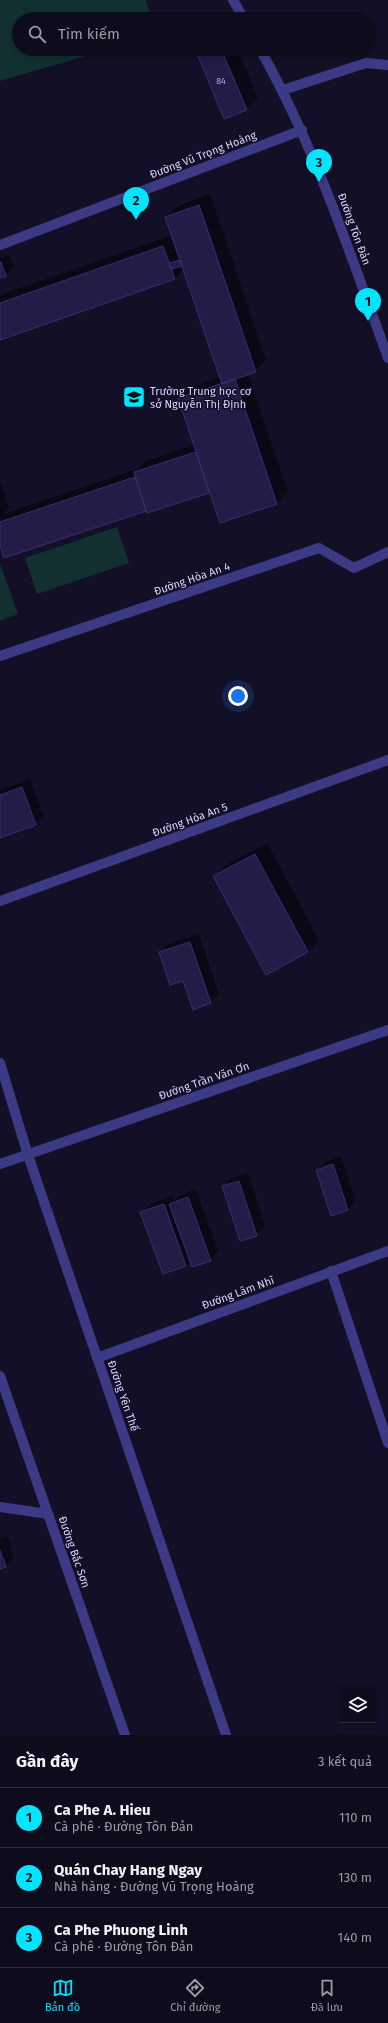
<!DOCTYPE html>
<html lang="vi">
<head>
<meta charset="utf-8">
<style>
  body { margin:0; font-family:"Fira Sans",sans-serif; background:#171425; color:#f1f3f6 }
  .controls { position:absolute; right:12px; bottom:12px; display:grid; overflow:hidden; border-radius:0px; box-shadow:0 2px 6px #0003 }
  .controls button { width:36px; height:36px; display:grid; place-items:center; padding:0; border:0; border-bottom:1px solid #2e2b3b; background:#0e0b1c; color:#f1f3f6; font:20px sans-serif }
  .you { position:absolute; left:238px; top:696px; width:14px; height:14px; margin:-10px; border:3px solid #fff; border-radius:50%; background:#1a73e8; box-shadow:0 0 0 6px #1a73e833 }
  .badge { display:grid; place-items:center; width:26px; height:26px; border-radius:50%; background:#00e5ff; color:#111; font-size:13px; font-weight:700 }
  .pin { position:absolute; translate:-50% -33px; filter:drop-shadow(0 1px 2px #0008) }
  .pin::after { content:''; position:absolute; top:21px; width:14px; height:12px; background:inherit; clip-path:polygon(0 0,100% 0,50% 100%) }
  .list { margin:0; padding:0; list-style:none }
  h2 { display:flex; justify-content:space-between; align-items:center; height:52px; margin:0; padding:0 16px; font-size:17px }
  h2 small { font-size:13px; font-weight:400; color:#9b9ba3 }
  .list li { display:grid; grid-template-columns:26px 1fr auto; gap:12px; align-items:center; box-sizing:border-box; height:60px; padding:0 16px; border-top:1px solid #2e2b3b }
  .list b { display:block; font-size:15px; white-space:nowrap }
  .list p { margin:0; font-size:13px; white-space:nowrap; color:#9b9ba3 }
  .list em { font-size:13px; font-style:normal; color:#9b9ba3 }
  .icon { flex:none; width:22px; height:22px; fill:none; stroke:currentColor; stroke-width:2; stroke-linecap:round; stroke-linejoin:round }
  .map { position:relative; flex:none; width:388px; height:1735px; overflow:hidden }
  .search { position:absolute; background:#0e0b1c; box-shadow:0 2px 6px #0003; left:12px; right:12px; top:12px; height:44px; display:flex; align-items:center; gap:10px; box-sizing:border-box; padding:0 14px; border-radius:22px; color:#9b9ba3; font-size:15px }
  .sheet { height:232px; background:#0e0b1c }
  nav { display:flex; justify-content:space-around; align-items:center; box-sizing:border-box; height:56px; border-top:1px solid #2e2b3b; background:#0e0b1c; font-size:11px; color:#9b9ba3 }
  nav a { display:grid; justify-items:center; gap:2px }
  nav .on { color:#00e5ff }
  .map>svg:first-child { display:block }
</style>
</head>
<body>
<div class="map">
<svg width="388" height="1735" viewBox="0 0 388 1735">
  <rect width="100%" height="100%" fill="#130f26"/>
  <path fill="#12302f" d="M 0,0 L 146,0 L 152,19 L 19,19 L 19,49 L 109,49 L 0,81 Z
    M 117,527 L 129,563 L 37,594 L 25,558 Z
    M 0,563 L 18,614 L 0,621 Z"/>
  <path fill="#0007" d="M 200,49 L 237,49 L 258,98 L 246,109 L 197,52 Z
    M 210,194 L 266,360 L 255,371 L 248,374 L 288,492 L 277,503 L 210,492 L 148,512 L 147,509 L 5,557 L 0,542 L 0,482 L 9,508 L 3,514 L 138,469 L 146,461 L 195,445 L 179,399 L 190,387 L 221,377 L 184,269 L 175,278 L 0,339 L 0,295 L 172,235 L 166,217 L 178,206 Z
    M 9,255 L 14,267 L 5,275 L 0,277 L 0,258 Z
    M 30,779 L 44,816 L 35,824 L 0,837 L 0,790 Z
    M 267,843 L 319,940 L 308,952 L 214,876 L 226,865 Z
    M 199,934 L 219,994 L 211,1002 L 193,1008 L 183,980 L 160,953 L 168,944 Z
    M 341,1156 L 356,1201 L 348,1209 L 317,1170 L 326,1162 Z
    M 248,1173 L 265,1226 L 256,1235 L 224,1186 L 232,1178 Z
    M 196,1189 L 218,1251 L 210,1260 L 191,1261 L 186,1266 L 142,1212 L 150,1204 L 172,1196 L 174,1201 L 179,1196 Z
    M 7,1536 L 14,1558 L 5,1566 L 0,1568 L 0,1539 Z"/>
  <path fill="#241b47" stroke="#3b2d73" d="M 202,49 L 221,49 L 247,110 L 224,119 L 196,51 Z
    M 199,205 L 256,372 L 222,384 L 165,217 Z
    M 163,246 L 175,279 L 0,340 L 0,303 Z
    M 180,260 L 182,266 L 171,269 L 169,263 Z
    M 1,262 L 6,276 L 0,278 L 0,263 Z
    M 235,379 L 277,504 L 220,523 L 178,398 Z
    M 196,452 L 209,493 L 147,513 L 134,472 Z
    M 135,477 L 146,511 L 4,558 L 0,545 L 0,522 Z
    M 22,787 L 36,825 L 0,838 L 0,795 Z
    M 255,854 L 308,952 L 266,975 L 213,876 Z
    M 190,942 L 211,1003 L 193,1010 L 183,981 L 170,985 L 159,952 Z
    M 333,1164 L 348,1210 L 331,1216 L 316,1170 Z
    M 239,1181 L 257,1236 L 240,1241 L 222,1186 Z
    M 188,1197 L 211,1261 L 192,1267 L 169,1204 Z
    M 164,1204 L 186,1266 L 163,1274 L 140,1212 Z
    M 0,1550 L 6,1567 L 0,1569 Z"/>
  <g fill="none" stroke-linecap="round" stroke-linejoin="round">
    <path stroke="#3d3a85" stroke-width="10" d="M 0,1507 L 48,1514"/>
    <path stroke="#3d3a85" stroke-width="10" d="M 283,90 L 366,63 L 388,65
      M 0,656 L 319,548 L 354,568 L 388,552
      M 0,901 L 388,760
      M 0,1063 L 28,1155 L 226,1735
      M 0,1164 L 388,1030
      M 331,1271 L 388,1443
      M 97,1358 L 388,1251
      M 0,1376 L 125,1735"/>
    <path stroke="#3d3a85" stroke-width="10" d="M 233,0 L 244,19
      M 260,49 C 315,147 350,253 388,358
      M 0,245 L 302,130"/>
  </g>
  <defs>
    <g id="school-square" transform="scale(1.15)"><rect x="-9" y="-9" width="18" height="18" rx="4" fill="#00e5ff" stroke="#130f26"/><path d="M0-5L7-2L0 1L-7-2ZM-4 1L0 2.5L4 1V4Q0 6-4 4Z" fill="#111"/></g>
  </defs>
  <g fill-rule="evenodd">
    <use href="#school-square" x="134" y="397"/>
  </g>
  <g text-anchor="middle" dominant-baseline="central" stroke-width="3" stroke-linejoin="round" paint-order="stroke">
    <g font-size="9" fill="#aca6d1">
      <text x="221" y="81">84</text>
    </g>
    <g font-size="11" fill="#d9d4ff" stroke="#130f26">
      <text transform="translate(203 155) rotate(-21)">Đường Vũ Trọng Hoàng</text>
      <text transform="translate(354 229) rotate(70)">Đường Tôn Đản</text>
      <text transform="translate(192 579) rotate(-19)">Đường Hòa An 4</text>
      <text transform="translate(190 820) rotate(-20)">Đường Hòa An 5</text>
      <text transform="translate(204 1081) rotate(-19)">Đường Trần Văn Ơn</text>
      <text transform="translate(238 1293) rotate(-20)">Đường Lâm Nhĩ</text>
      <text transform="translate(123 1396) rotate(71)">Đường Yên Thế</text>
      <text transform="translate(74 1552) rotate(71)">Đường Bắc Sơn</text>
    </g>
    <g font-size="11" fill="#d9d4ff" stroke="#130f26" text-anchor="start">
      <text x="150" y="391">Trường Trung học cơ<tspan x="150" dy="13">sở Nguyễn Thị Định</tspan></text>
    </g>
  </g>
</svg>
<div class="controls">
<button><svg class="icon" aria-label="layers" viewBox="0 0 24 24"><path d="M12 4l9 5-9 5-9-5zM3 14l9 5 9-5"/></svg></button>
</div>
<div class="you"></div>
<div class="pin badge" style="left:368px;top:321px">1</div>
<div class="pin badge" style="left:136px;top:220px">2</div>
<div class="pin badge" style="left:319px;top:182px">3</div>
<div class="search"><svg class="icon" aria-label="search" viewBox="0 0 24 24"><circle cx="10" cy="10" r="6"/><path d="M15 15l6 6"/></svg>Tìm kiếm</div>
</div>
<section class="sheet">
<h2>Gần đây<small>3 kết quả</small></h2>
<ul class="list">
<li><span class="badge">1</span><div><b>Ca Phe A. Hieu</b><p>Cà phê · Đường Tôn Đản</p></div><em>110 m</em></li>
<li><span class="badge">2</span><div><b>Quán Chay Hang Ngay</b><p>Nhà hàng · Đường Vũ Trọng Hoàng</p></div><em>130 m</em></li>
<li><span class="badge">3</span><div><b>Ca Phe Phuong Linh</b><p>Cà phê · Đường Tôn Đản</p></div><em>140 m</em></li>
</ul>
</section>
<nav>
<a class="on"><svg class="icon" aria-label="map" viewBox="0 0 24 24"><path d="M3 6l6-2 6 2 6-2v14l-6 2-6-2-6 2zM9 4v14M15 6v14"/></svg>Bản đồ</a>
<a><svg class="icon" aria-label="directions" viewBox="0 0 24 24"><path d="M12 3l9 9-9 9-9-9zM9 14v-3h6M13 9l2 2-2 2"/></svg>Chỉ đường</a>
<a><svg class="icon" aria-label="saved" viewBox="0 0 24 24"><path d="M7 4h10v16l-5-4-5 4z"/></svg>Đã lưu</a>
</nav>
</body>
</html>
